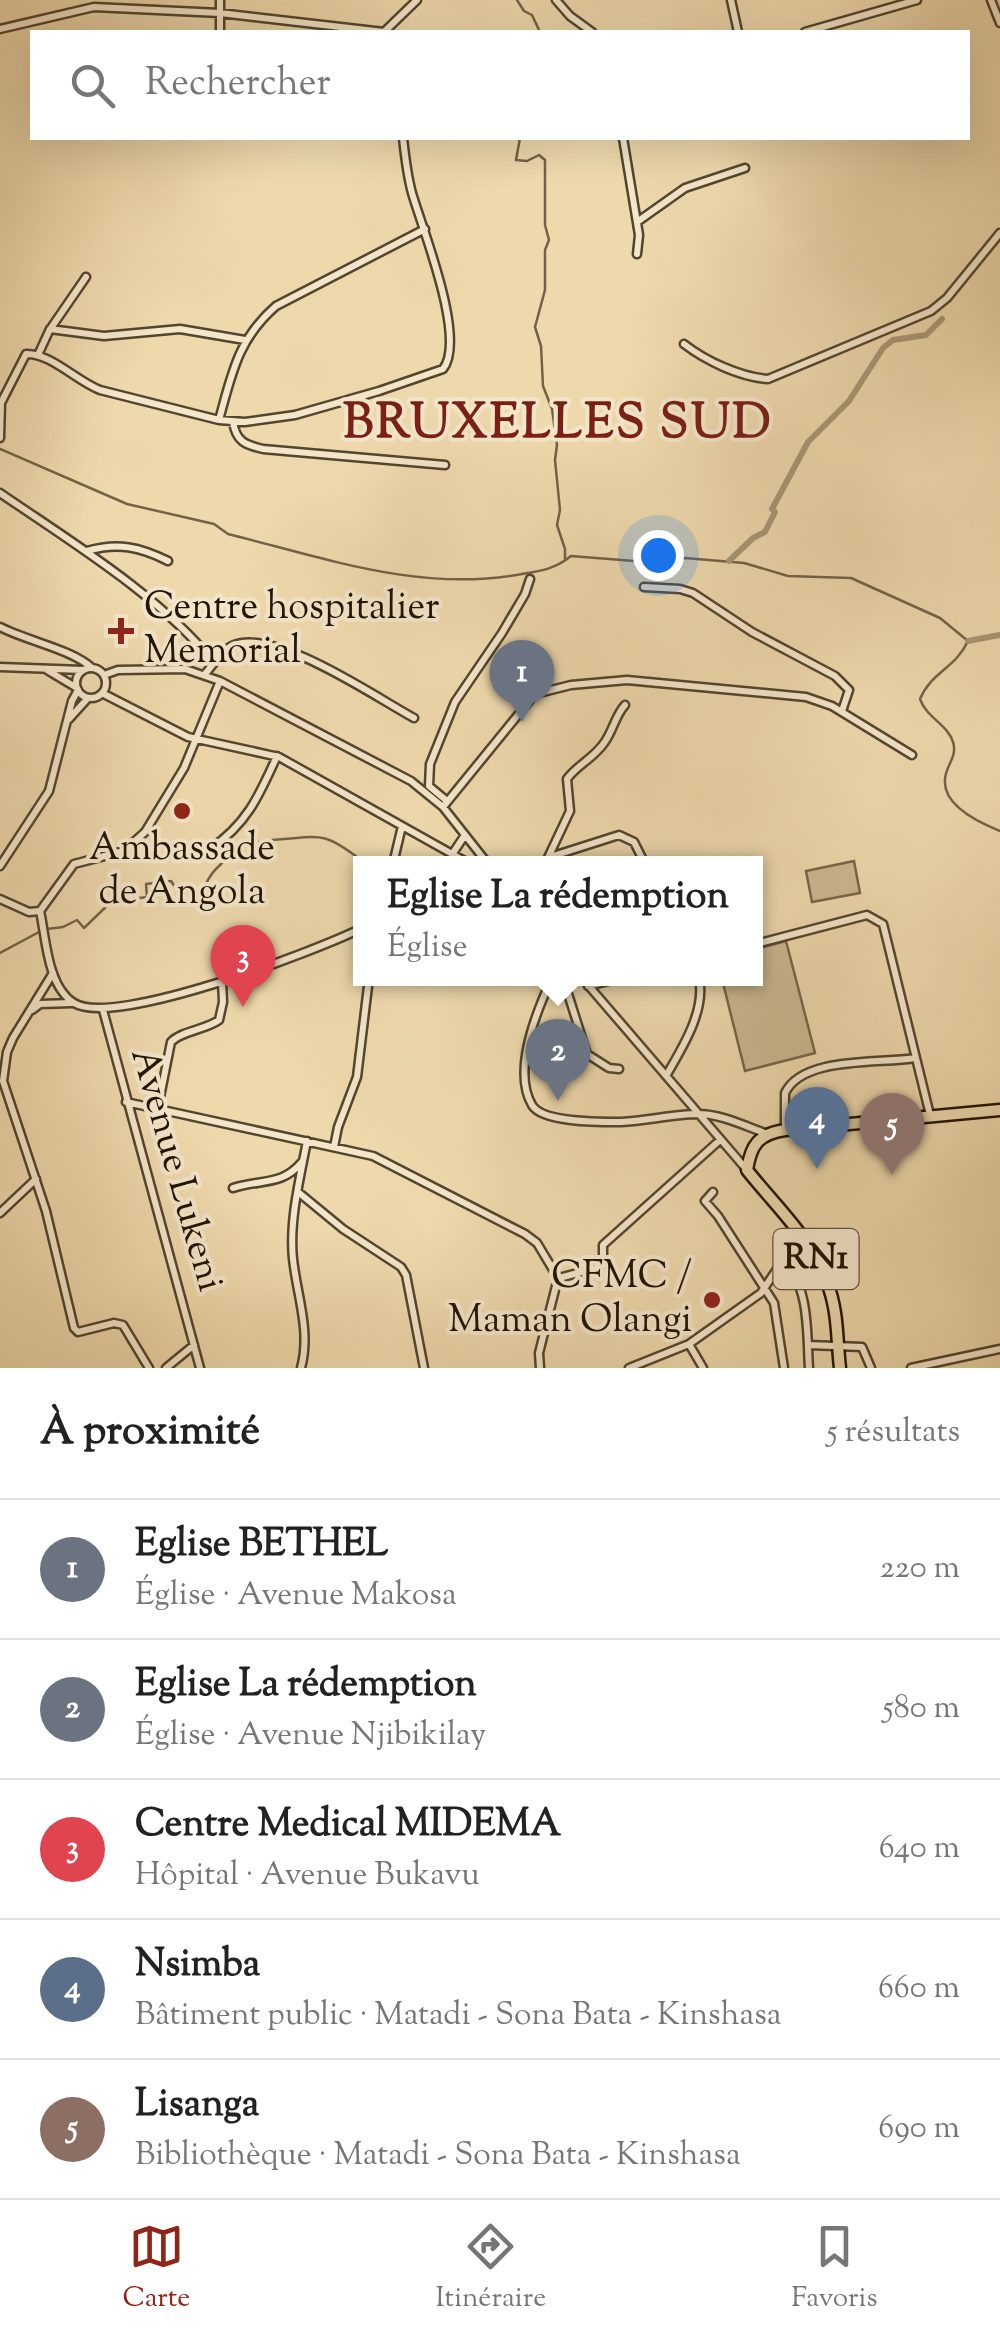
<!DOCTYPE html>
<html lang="fr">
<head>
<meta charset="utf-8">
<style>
  body { margin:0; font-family:"Sorts Mill Goudy",serif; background:#f2f2f2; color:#222 }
  .you { position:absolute; left:658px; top:555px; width:35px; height:35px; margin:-25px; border:8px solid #fff; border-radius:50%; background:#1a73e8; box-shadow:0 0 0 15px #1a73e833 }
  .badge { display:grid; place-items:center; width:65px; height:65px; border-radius:50%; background:#8f2418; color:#fff; font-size:32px; font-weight:700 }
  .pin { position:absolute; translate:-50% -82px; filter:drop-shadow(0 2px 5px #0008) }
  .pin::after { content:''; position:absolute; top:52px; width:35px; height:30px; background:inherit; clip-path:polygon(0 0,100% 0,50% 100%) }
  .popup { position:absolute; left:353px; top:856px; width:410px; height:130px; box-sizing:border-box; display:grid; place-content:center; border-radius:0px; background:#fff; filter:drop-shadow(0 2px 8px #0005); font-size:32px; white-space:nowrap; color:#767676 }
  .popup b { font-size:38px; color:#222 }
  .popup::after { content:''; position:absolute; left:50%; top:100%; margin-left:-20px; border:20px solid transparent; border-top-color:#fff }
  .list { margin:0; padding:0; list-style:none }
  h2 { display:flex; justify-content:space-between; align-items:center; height:130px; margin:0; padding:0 40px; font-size:42px }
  h2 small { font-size:32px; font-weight:400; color:#767676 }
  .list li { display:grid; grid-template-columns:65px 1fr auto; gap:30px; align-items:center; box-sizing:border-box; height:140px; padding:0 40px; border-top:2px solid #e0e0e0 }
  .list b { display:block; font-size:38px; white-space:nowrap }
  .list p { margin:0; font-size:32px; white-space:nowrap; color:#767676 }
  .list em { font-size:32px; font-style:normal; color:#767676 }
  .icon { flex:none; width:55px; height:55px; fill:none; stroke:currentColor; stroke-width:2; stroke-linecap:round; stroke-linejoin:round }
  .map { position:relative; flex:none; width:1000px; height:1368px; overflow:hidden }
  .search { position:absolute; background:#fff; box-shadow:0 10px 40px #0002; left:30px; right:30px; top:30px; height:110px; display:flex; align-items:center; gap:25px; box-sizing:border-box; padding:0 35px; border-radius:0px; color:#767676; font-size:38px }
  .sheet { height:830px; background:#fff }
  nav { display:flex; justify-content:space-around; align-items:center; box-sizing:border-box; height:140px; border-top:2px solid #e0e0e0; background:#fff; font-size:28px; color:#767676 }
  nav a { display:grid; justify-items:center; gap:5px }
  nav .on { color:#8f2418 }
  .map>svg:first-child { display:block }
</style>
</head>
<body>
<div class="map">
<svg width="1000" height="1368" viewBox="0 0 1000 1368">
  <rect width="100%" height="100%" fill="#eed9ad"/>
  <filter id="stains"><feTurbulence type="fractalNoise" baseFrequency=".002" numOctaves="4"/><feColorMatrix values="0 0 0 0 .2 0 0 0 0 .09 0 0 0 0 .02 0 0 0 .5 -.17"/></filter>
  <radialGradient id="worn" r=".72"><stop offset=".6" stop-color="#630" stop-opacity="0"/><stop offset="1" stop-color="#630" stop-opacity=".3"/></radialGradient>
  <path fill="#cbb890" stroke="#76664a" stroke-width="2.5" d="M 854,861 L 860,893 L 812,902 L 806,871 Z
    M 786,941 L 815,1053 L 745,1071 L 722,979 L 756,978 L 756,949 Z"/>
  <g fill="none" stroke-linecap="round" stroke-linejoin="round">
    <path stroke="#726247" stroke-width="2.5" d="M 517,0 L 524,11 L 532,15 L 540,32
      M 520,138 L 516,160 L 527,161 L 539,155 L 545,160 L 545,225 L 549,240 L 545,250 L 545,290 L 535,327 L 541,346 L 543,386 L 552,409 L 557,445 L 555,460 L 560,510 L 557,525 L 565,549 L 565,559
      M 0,449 L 127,504 L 214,524 L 228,534 C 325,558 421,593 522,574 C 541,571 555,569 571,556 L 647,562 L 685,558 L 744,563 L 788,576 L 851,578 L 940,618 L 968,641 C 955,669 932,671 920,699 C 926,717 948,725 953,742 C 958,757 945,766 945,780 C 943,806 980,823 1000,831
      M 47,929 L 63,927 L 77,920 L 84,928 L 111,902 L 147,897 L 146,884 L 171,881 L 185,901 C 206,896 203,882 216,869 C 240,844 251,841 284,839 C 321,836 325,833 357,857
      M 0,953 L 39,932"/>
    <path stroke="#a89674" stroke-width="6" d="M 729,561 L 753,538 L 765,532 L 775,512 L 772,509 L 808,442 L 849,401 L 883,348 L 893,340 L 926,335 L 942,319
      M 968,641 L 1000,635"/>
    <g stroke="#54452e" stroke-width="11">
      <path id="minor" d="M 220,0 L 220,13 L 384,32
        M 556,0 L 570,16 L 592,32
        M 731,0 L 738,32
        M 991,0 L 1000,23
        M 0,29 L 94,7 L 220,13 L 220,32
        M 384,32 L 417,0
        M 805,32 L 917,0
        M 623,138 L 639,235 L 637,254
        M 637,222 L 685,188 L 745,168
        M 51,328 L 86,277
        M 684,344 C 706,361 740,377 768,379 L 931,311 L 947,298 L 1000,233
        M 38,355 L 50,329 L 104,336 L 180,329 L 245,340
        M 219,420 C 232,373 238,339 276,306 L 425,229
        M 233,422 C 236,441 245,445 263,449 L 445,465
        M 0,438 L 1,403 L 26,354 C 51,353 76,381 100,390 L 219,420 L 245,422 L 295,415 L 379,391 L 443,369 C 467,339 422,228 412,193 C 407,175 405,156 403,138
        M 0,493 C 70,541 162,597 214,663
        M 87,551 C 118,542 140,547 168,561
        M 644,587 L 680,589 L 693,593 L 752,632 L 835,676 L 849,690 L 842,711
        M 0,627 C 27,641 71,649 92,668
        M 0,667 L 83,670
        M76 683a15 15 0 1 1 30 0a15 15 0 1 1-30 0Z
        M 47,670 L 77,688
        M 205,674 C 213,665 221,651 232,646 C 273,626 375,697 414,718
        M 104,675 L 118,670 L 185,669 L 220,681 L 411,781 L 443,807 L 488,864
        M 220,681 L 184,768 L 145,832 L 124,851 L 74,864 L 40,911 C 46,938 47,986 74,1003 C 114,1028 315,951 360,929
        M 102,693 L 188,737 L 279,757 L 470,864
        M 69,719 L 88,698
        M 447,801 L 429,786 L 430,764 L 455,702 L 502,633 L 525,594 L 530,579
        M 443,807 L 535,694 L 571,685 L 627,680 L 806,697 L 832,706 L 912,755
        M 210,849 C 247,824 259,796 277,756
        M 453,853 L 465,835
        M 550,857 L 619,835 L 634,842 L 645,864
        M 393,864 L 402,826
        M 545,864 L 570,811 L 567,779 C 577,765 594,758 604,743 C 613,731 615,716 625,705
        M 0,866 L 49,791 L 72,701 L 78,690
        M 0,899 L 29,912 L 40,911
        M 756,944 L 867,915 L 883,924 L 930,1115
        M 53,973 L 13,1038 L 7,1052 L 3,1081 L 46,1211 L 74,1328 L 78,1332 L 114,1323 L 123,1325 L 149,1368
        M 552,978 C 537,1010 512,1071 532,1105 C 542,1123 603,1122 621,1122 C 647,1121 673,1114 698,1114 C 721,1114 745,1126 765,1133
        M 563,978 L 587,1054 L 609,1068 L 619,1069
        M 582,978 L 747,1170
        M 588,986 L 621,978
        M 32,1010 L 40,1004 L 72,1003
        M 103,1010 L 200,1368
        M 666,1076 C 682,1048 706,1011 699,978
        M 126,1102 L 373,1156 L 525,1234 L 537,1243 L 558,1278 L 539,1353 L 540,1368
        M 158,1107 L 171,1042 C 181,1031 205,1030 219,1020 L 223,1002 L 222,981
        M 785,1130 L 785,1093 C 803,1056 879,1064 915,1058
        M 334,1147 L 338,1127 L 357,1077 L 369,978
        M 233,1188 C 261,1179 282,1186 302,1162
        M 298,1192 L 343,1229 L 401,1267 L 406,1275 L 424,1368
        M 713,1192 L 705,1201 L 718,1216 L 774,1303 L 784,1368
        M 0,1213 L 36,1179
        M 559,1278 L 600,1267 L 603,1263 L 603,1245 L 720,1140
        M 689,1344 L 703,1368
        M 808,1345 L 862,1347 L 871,1368
        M 166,1368 L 194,1345
        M 301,1368 C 311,1331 297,1296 293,1259 C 289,1221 300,1178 307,1141
        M 629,1368 L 689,1344 L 761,1293 L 777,1269 L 783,1268 C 810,1277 807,1343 809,1368
        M 911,1368 L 1000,1349"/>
    </g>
    <g stroke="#201404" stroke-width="15">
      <path id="trunk" d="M 840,1368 C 837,1342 838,1316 830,1291 C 816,1242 777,1208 747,1170 C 751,1144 759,1134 785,1130 L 1000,1110"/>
    </g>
    <use href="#minor" stroke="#f4e6ca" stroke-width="6"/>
    <use href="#trunk" stroke="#eed9ad" stroke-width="10"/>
  </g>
  <g fill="#8f2418" stroke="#f4e6ca" stroke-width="4">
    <path d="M116 616h10v10h10v10h-10v10h-10v-10h-10v-10h10z"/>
    <circle cx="182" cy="811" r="10"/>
    <circle cx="712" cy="1300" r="10"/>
  </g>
  <g text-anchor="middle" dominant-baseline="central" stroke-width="8" stroke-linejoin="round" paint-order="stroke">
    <rect fill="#f4e6ca" stroke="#60533f" stroke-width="2.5" x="773.5" y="1229" width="85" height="60" rx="8"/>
    <g font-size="35" font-weight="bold" fill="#201404">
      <text x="816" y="1259">RN1</text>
    </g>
    <g font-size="38" fill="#201404" stroke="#f4e6ca" text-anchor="start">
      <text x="144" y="609">Centre hospitalier<tspan x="144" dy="44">Memorial</tspan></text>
      <text x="182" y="850" text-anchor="middle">Ambassade<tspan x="182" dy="44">de Angola</tspan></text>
      <text x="692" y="1278" text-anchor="end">CFMC /<tspan x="692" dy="44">Maman Olangi</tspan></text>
    </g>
    <g font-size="38" fill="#201404" stroke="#f4e6ca">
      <text transform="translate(175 1170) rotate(74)">Avenue Lukeni</text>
    </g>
    <g font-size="48" font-weight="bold" letter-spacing="2.5" fill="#7a1f14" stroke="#f4e6ca">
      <text x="558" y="425">BRUXELLES SUD</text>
    </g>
  </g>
  <rect width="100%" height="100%" filter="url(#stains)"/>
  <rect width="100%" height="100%" fill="url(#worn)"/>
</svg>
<div class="you"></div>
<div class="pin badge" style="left:522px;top:722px;background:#6b7280">1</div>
<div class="pin badge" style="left:558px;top:1101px;background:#6b7280">2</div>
<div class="popup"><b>Eglise La rédemption</b>Église</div>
<div class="pin badge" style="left:243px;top:1007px;background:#e0444e">3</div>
<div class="pin badge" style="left:817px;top:1169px;background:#5c6f8a">4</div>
<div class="pin badge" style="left:892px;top:1175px;background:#8d6e63">5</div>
<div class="search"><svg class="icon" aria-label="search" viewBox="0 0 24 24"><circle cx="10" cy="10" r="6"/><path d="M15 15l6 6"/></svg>Rechercher</div>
</div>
<section class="sheet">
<h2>À proximité<small>5 résultats</small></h2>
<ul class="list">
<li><span class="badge" style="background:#6b7280">1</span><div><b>Eglise BETHEL</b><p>Église · Avenue Makosa</p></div><em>220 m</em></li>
<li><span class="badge" style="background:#6b7280">2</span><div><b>Eglise La rédemption</b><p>Église · Avenue Njibikilay</p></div><em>580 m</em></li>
<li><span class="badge" style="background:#e0444e">3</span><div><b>Centre Medical MIDEMA</b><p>Hôpital · Avenue Bukavu</p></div><em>640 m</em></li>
<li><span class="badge" style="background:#5c6f8a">4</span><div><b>Nsimba</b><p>Bâtiment public · Matadi - Sona Bata - Kinshasa</p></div><em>660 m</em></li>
<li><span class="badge" style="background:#8d6e63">5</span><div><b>Lisanga</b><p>Bibliothèque · Matadi - Sona Bata - Kinshasa</p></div><em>690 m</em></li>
</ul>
</section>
<nav>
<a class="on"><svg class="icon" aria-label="map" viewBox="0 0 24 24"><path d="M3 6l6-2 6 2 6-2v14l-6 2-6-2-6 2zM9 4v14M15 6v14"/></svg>Carte</a>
<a><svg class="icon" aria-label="directions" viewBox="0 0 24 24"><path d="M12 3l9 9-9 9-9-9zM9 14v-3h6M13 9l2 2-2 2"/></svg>Itinéraire</a>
<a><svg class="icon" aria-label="saved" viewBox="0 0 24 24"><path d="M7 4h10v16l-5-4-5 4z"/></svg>Favoris</a>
</nav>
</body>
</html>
